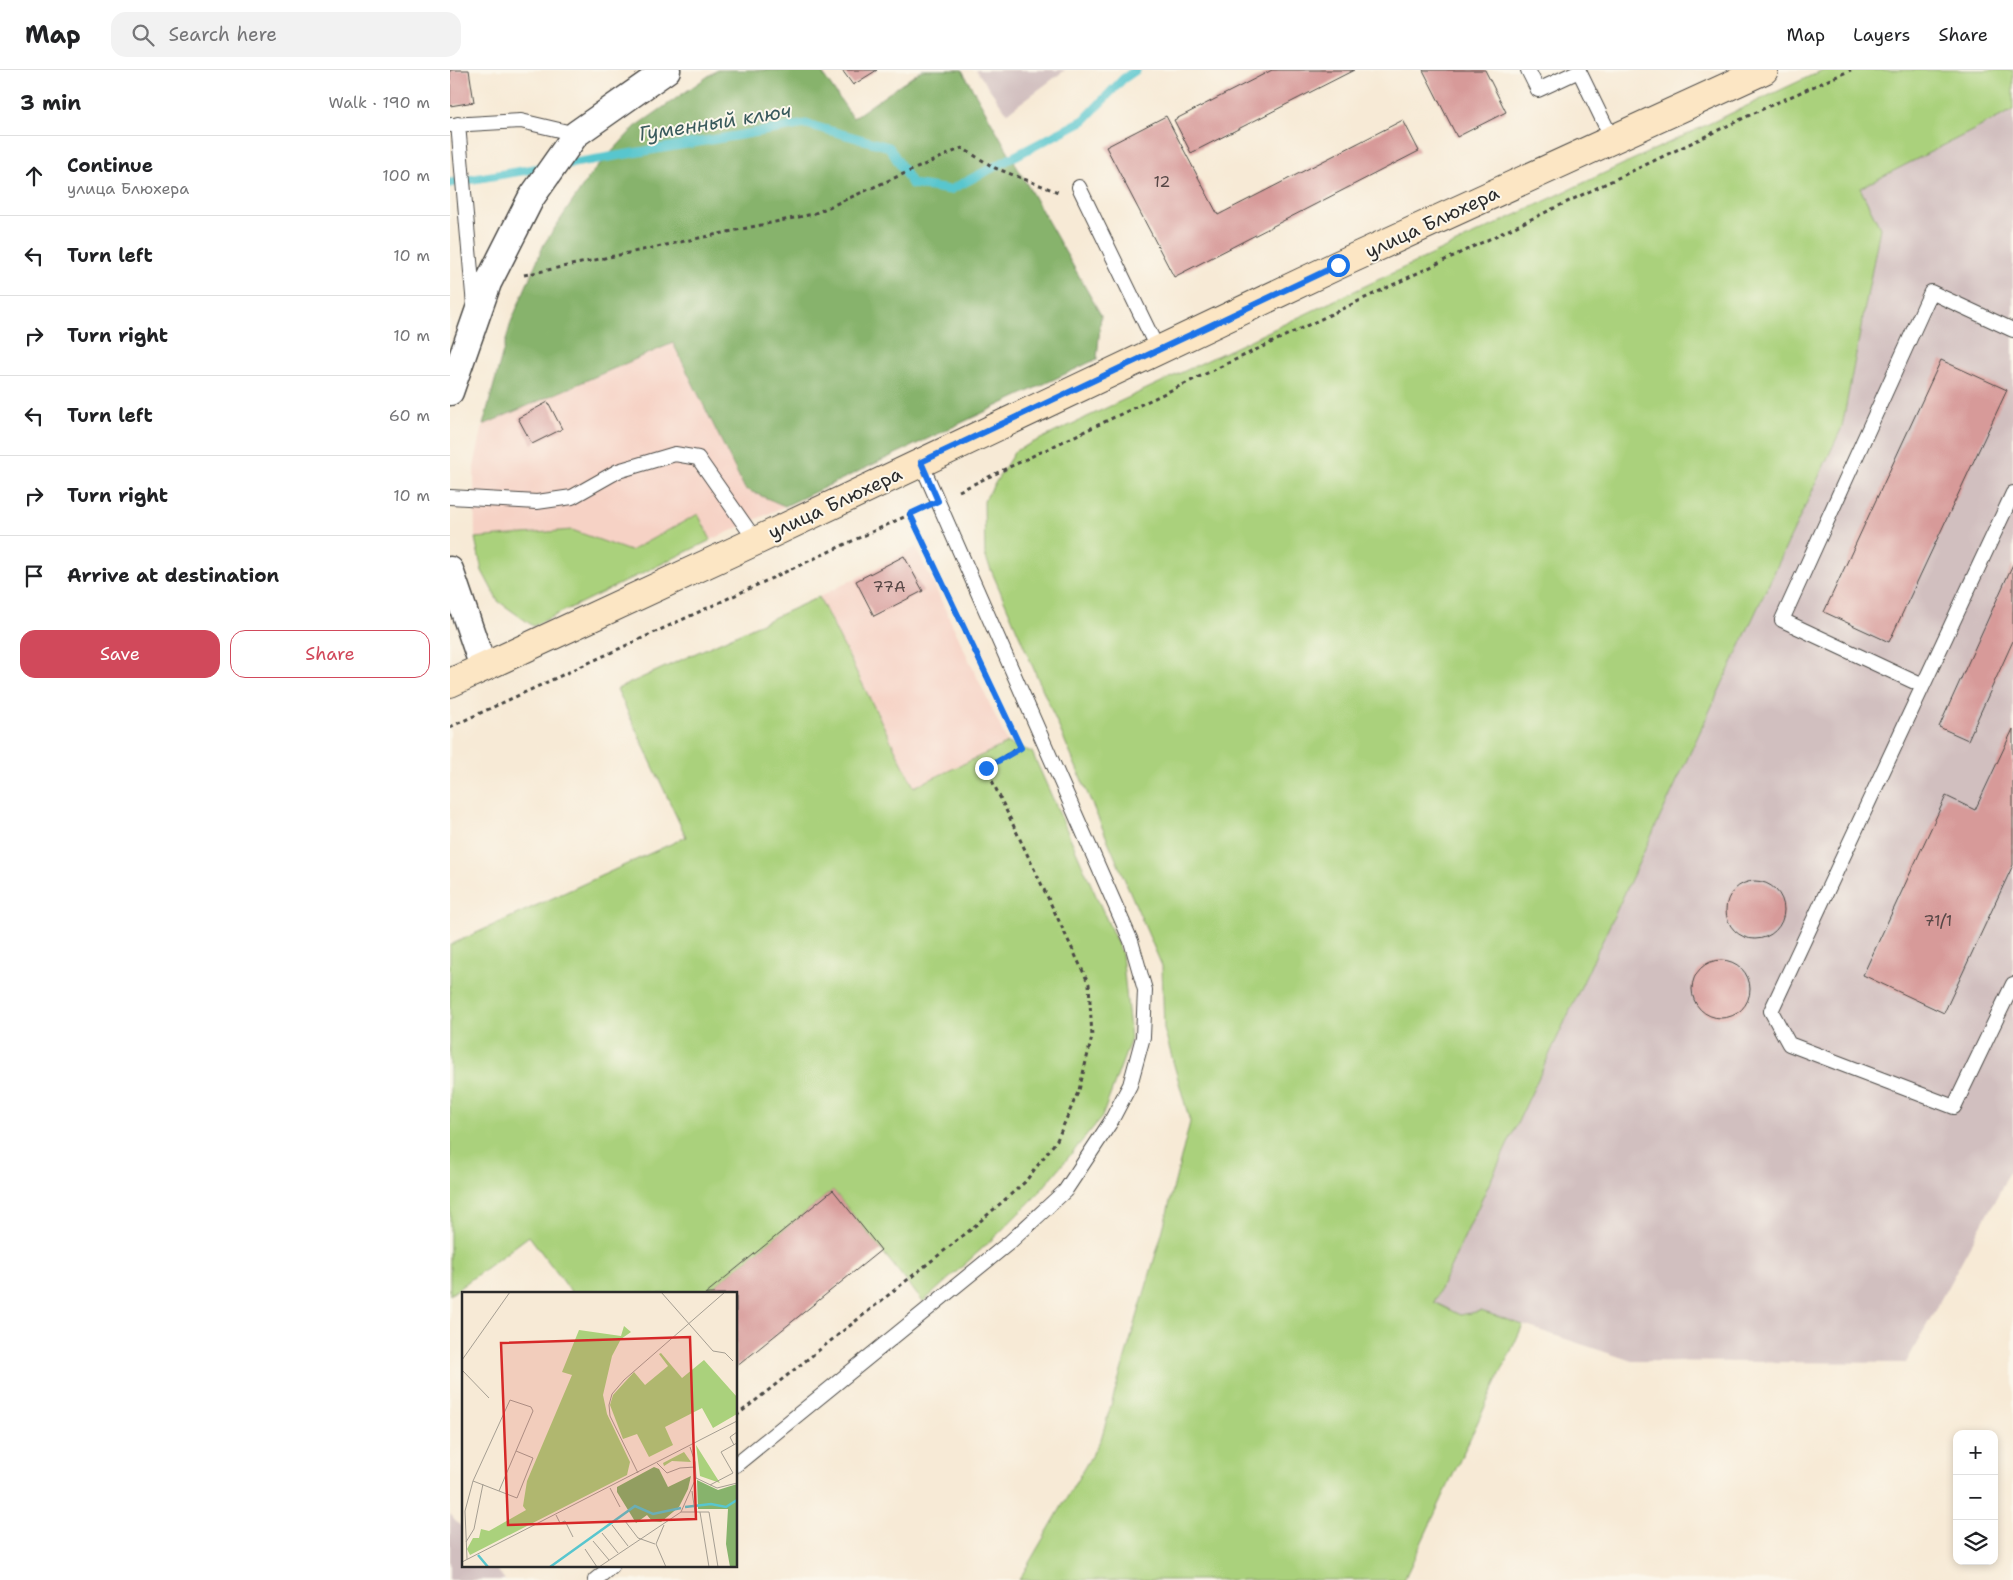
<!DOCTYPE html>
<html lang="en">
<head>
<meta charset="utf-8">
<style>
  body { margin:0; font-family:"Shantell Sans",sans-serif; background:#f2f2f2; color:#202124 }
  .controls { position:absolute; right:15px; bottom:15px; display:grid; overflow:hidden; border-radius:10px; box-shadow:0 2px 8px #0003 }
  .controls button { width:45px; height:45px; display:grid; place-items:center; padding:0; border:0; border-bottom:1px solid #e0e0e0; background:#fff; color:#202124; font:25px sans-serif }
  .stop { position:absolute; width:15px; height:15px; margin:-11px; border:4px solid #1a73e8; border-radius:50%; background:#fff }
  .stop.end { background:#1a73e8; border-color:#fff; box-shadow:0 1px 5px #0008 }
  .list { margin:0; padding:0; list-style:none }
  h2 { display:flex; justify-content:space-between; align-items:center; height:65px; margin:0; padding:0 20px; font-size:21px }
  h2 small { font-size:16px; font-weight:400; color:#757577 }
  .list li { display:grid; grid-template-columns:32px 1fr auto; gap:15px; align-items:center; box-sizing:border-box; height:80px; padding:0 20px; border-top:1px solid #e0e0e0 }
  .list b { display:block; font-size:19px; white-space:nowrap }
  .list p { margin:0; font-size:16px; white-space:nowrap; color:#757577 }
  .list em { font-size:16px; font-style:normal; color:#757577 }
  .actions { display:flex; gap:10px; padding:15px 20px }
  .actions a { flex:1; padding:11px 0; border:1px solid #d1495b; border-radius:15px; text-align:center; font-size:18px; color:#d1495b }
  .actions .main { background:#d1495b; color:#fff }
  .icon { flex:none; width:28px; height:28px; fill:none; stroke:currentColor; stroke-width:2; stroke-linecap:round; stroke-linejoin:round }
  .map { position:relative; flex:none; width:1563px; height:1510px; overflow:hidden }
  header { display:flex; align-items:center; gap:30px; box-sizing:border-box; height:70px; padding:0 25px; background:#fff; border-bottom:1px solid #e0e0e0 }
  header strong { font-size:24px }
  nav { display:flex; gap:28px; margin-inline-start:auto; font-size:18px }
  .search { width:350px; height:45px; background:#f2f2f2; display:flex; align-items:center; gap:12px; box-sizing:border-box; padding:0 18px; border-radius:15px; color:#757577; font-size:19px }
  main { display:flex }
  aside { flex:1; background:#fff }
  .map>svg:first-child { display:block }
</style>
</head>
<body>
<header>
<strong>Map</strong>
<div class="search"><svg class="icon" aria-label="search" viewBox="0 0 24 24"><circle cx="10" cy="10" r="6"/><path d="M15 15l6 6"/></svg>Search here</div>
<nav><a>Map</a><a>Layers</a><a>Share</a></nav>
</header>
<main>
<aside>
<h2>3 min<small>Walk · 190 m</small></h2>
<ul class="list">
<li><svg class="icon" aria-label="ahead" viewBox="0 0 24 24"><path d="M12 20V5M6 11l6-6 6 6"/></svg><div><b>Continue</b><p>улица Блюхера</p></div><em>100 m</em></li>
<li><svg class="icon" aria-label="left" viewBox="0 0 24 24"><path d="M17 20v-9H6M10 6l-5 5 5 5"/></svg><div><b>Turn left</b></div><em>10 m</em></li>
<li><svg class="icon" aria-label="right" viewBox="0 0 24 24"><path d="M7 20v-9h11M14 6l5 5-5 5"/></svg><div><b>Turn right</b></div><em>10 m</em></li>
<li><svg class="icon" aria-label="left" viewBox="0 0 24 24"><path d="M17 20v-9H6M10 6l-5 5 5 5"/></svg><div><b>Turn left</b></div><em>60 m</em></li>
<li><svg class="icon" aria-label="right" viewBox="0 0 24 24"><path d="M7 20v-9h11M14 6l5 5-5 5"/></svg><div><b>Turn right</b></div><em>10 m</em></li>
<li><svg class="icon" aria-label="arrive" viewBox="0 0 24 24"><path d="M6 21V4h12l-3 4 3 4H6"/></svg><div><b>Arrive at destination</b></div></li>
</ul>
<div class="actions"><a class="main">Save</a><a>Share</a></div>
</aside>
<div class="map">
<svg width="1563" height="1510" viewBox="0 0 1563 1510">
  <rect width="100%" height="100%" fill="#fbf7ec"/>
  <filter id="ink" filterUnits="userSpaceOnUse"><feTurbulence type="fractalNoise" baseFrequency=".02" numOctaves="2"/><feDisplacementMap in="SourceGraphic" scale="10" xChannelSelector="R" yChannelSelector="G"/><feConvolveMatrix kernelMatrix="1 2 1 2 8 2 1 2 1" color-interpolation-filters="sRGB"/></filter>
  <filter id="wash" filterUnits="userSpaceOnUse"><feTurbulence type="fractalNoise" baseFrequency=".0096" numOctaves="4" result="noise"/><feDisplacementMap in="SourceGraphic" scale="20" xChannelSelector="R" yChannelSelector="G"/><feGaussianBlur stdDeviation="1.12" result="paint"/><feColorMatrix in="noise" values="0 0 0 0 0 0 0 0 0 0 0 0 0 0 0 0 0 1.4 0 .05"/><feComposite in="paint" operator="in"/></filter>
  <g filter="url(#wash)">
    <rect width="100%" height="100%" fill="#f7ead6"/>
    <path fill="#f6d2c5" d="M 223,273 L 295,419 L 335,436 L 261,470 L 248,444 L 180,481 L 122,460 L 25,468 L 24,397 L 33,355 Z
      M 466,477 L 558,673 L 464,717 L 369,527 Z"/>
    <path fill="#d1bfbf" d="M 526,0 L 615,0 L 557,43 Z
      M 1563,40 L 1563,1093 L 1551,1119 L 1456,1293 L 1182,1291 L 1031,1241 L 1010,1245 L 984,1232 L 1392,357 L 1410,118 Z
      M 0,1444 L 14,1460 L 14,1496 L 44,1496 L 55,1510 L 0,1510 Z"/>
    <path fill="#aad17c" stroke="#6a7e54" d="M 1373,0 L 1563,0 L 1563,40 L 1410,118 L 1430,158 L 1392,357 L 984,1232 L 1010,1245 L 1031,1241 L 1073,1255 L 954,1510 L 569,1510 L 651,1369 L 712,1163 L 740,1052 L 714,959 L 712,896 L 535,486 L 534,431 L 565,381 Z
      M 248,444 L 261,470 L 83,556 L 48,531 L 32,501 L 25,468 L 122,460 L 180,481 Z
      M 369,527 L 464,717 L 558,673 L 582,682 L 672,884 L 681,969 L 652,1047 L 587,1125 L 547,1165 L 473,1232 L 383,1120 L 255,1224 L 123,1224 L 79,1166 L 0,1225 L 0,875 L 236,767 L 167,619 Z"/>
    <path fill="#87b36c" stroke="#596f4c" d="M 267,0 L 370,0 L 403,48 L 472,0 L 512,0 L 651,245 L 647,289 L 335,436 L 295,419 L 223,273 L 33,355 L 61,252 L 94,174 L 141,104 L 185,57 Z"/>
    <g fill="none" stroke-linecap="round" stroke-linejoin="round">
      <path stroke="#59c6ce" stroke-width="9" d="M 112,95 L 356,54 L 439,77 L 462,114 L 500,120 L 634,50 L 673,9 L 686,0
        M 0,113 L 96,97"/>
    </g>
    <g id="blocks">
      <path fill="#d79a99" d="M 0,0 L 19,0 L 24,32 L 0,36 Z
        M 392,0 L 427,0 L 403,15 Z
        M 822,0 L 904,0 L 741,83 L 724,50 Z
        M 973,0 L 1035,0 L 1056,42 L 1007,67 Z
        M 716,46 L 768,145 L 953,50 L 969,81 L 724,207 L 656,77 Z
        M 1491,290 L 1557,320 L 1439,572 L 1374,542 Z
        M 98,332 L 112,359 L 82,374 L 68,348 Z
        M 454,486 L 473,521 L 424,546 L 406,511 Z
        M 1563,494 L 1563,571 L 1518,670 L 1489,657 Z
        M 1563,659 L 1563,795 L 1494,943 L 1413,905 L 1496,726 L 1525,740 Z
        M1276 840a29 29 0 1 1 58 0a29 29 0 1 1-58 0Z
        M1242 919a29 29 0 1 1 58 0a29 29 0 1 1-58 0Z
        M 383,1120 L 431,1180 L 286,1297 L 286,1224 L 255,1224 Z"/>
    </g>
  </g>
  <g filter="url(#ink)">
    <use href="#blocks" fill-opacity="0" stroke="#4a4845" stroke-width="1"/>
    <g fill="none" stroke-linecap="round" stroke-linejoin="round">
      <g stroke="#4a4845" stroke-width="16">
        <path id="lane" d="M 1078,0 L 1088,20 L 1129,1 L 1162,69
          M 8,54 L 24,236
          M 1,55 L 71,51 L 126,64
          M 629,117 L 708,280
          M 1563,423 L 1321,941 L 1339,974 L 1504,1037 L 1563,914
          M 0,427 L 87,432 L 122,427 L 168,401 L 225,384 L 248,388 L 306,471
          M 1471,615 L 1332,550 L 1481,222 L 1563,260
          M 286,1395 L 560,1172 L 615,1121 L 660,1053 L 680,1015 L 693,967 L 695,920 L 681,871 L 471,393
          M 145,1510 L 162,1496"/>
      </g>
      <g stroke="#4a4845" stroke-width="29">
        <path id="street" d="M 0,322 L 38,213 L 81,128 L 126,64 L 217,0
          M 0,500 L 33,597"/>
      </g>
      <g stroke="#4a4845" stroke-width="30">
        <path id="secondary" d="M 0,613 L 306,471 L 888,195 L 1314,0"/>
      </g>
      <path stroke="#4a4845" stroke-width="3" stroke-dasharray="4 4" stroke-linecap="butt" d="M 74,205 L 363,144 L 512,78 L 545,98 L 608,122
        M 509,421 L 1317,37 L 1401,0
        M 460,444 L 545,624
        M 0,657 L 467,441
        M 286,1346 L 519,1161 L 575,1112 L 607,1070 L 629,1020 L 642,967 L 639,914 L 536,698 L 570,677"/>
      <use href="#lane" stroke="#fff" stroke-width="14"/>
      <use href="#street" stroke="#fff" stroke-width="26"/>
      <use href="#secondary" stroke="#fce6c4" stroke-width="28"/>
    </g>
  </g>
  <g fill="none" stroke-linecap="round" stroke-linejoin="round" filter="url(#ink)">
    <path stroke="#1a73e8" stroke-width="6" d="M 536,698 L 571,678 L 460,444 L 488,431 L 471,392 L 888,195"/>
  </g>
  <g text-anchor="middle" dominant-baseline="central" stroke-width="4" stroke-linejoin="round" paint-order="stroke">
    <g font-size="16" fill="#564746">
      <text x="712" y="111">12</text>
      <text x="439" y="516">77А</text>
      <text x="1488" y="850">71/1</text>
    </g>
    <g font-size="19" fill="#2b2b2b" stroke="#fbf7ec">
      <text transform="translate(982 152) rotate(-25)">улица Блюхера</text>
      <text transform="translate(385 433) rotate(-25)">улица Блюхера</text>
    </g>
    <g font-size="20" font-style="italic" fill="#395a5c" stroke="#fbf7ec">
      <text transform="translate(265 52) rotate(-9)">Гуменный ключ</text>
    </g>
  </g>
  <g transform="translate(12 1222)">
    <rect width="275" height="275" fill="#f7ead6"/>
    <path d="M 162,34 L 169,40 L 159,47 L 150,64 L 141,103 L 145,122 L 168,170 L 165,183 L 8,263 L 5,257 L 11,246 L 17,246 L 19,237 L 27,239 L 64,218 L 61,214 L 65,189 L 110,83 L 100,80 L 117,38 L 159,44 ZM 199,61 L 220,86 L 242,68 L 275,105 L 275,122 L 251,136 L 240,116 L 203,135 L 211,153 L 187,165 L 175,142 L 161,147 L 148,113 L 151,103 L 172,80 L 183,93 L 206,74 L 197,62 ZM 234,153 L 258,191 L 238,184 ZM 222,160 L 229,170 L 210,169 L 202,174 L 201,171 Z" fill="#aad17c"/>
    <path d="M 192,175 L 197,177 L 206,195 L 229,184 L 226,197 L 217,215 L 199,230 L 190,229 L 185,223 L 174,231 L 155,200 L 155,195 ZM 235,188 L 256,198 L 275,192 L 275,275 L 268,275 L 264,252 L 266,217 L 236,217 Z" fill="#87b36c"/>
    <path fill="none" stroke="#59c6ce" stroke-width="2.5" d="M 223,215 L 249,212 L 264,215 L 275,208M 16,263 L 26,275M 88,275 L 173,214 L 191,222 L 219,216"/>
    <path fill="none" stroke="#a59e92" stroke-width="1" d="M 199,0 L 251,59 L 263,61 L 271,69M 0,68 L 48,0M 0,78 L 27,106M 272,153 L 268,145 L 275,140M 195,171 L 205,181 L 218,176 L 233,175M 176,181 L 148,124 L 147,113 L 150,102 L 162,88 L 263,0M 234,186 L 255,196 L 275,191M 248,193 L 271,181 L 259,160 L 275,151M 148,196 L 158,215M 37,199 L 55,206 L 71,166 L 54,159M 230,199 L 233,220M 219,220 L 238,220 L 247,275M 238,220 L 247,220 L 256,275M 94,223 L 98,231 L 103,229 L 111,245M 163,229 L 176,246 L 193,252M 150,233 L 166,254M 202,233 L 194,252 L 204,275M 140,241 L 156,261M 131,249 L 147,268M 4,250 L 12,237 L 21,192M 123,257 L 135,275M 5,267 L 3,219 L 11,189 L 48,108 L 69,115 L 71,119 L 37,199 L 11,189M 0,270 L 275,129M 137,275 L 219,220 L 234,186 L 233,170 L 228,155"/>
    <path fill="#d62828" fill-opacity="0.15" stroke="#d62828" stroke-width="2.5" d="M 228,45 L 234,227 L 46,233 L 39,51 Z"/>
    <rect width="275" height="275" fill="none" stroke="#2b2b2b" stroke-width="2.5"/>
  </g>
</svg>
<div class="controls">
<button>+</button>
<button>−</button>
<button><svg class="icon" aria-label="layers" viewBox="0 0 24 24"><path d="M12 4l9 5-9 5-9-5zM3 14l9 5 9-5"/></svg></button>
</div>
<div class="stop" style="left:888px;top:195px"></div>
<div class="stop end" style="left:536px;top:698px"></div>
</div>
</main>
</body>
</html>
